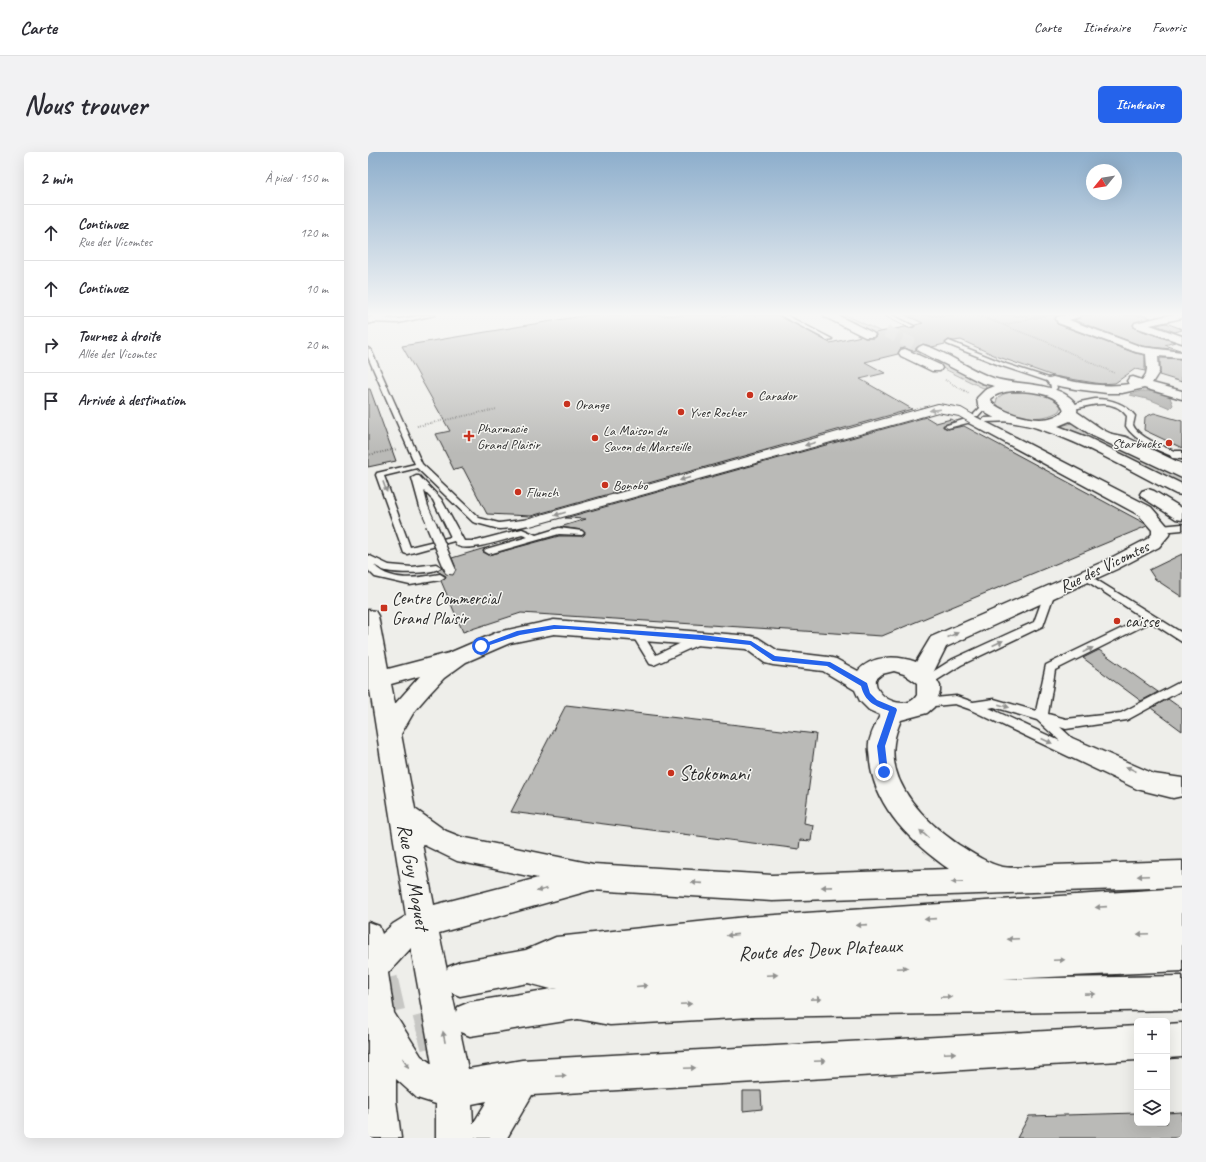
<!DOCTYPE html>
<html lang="fr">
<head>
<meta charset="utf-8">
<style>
	:root { --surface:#fff; --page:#f2f2f3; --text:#2b2b33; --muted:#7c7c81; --line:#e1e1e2; --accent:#2563eb }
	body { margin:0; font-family:Caveat,sans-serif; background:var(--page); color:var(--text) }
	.controls { position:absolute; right:12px; bottom:12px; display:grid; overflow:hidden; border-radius:6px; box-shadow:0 4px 16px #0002 }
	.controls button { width:36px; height:36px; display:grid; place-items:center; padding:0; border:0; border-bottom:1px solid var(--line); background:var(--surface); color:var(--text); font:20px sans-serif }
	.compass { position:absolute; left:718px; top:12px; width:36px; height:36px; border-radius:50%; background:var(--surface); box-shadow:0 4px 16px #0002; rotate:240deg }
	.stop { position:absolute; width:12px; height:12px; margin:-9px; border:3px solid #2563eb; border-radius:50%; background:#fff }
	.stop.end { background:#2563eb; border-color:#fff; box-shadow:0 1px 4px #0008 }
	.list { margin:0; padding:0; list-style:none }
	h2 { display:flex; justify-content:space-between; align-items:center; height:52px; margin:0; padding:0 16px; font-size:17px }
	h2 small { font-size:13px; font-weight:400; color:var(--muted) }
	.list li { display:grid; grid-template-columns:26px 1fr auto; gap:12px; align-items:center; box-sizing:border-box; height:56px; padding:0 16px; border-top:1px solid var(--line) }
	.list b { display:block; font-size:15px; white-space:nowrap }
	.list p { margin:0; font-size:13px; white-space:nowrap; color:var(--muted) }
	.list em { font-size:13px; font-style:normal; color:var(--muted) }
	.icon { flex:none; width:22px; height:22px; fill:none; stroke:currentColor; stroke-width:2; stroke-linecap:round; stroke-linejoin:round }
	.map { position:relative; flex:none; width:814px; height:986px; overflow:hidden; border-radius:6px }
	header { display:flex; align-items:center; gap:24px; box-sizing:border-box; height:56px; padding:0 20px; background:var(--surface); border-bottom:1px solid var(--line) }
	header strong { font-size:19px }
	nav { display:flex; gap:22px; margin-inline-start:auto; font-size:14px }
	.intro { display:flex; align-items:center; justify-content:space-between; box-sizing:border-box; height:96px; padding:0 24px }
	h1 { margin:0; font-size:28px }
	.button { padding:10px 18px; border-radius:6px; background:var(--accent); color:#fff; font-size:14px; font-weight:700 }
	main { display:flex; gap:24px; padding:0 24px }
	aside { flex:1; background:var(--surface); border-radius:6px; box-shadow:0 4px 16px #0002 }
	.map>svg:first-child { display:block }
	.green { fill:#cececa; stroke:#7c7c7a }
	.water { fill:#a6a6a3; stroke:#757573 }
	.building { fill:#babab7; stroke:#2b2b2b }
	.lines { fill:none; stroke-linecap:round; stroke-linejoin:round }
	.primary-tunnel-far1 { stroke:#c7c7c4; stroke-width:12; stroke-dasharray:12 6; stroke-linecap:butt }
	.primary-tunnel { stroke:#c7c7c4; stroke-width:34; stroke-dasharray:34 17; stroke-linecap:butt }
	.lane-casing { stroke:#2b2b2b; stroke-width:3 }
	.street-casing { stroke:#2b2b2b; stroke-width:3 }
	.primary-casing { stroke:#2b2b2b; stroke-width:3 }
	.path-far1 { stroke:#2b2b2b; stroke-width:1.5; stroke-dasharray:0.5 1.5; stroke-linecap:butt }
	.path { stroke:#2b2b2b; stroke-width:2; stroke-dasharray:0.5 2; stroke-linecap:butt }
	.lane { fill:#f6f6f2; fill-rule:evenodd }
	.street { fill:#f6f6f2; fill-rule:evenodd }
	.primary { fill:#f6f6f2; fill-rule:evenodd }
	.lane-bridge-far1-casing { stroke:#2b2b2b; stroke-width:10; stroke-linecap:butt }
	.lane-bridge-casing { stroke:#2b2b2b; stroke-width:13; stroke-linecap:butt }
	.lane-bridge-far1 { stroke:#f6f6f2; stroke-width:8 }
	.lane-bridge { stroke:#f6f6f2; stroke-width:10 }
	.oneway { fill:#90908e }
	.route { fill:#2563eb }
	.poi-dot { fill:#c8321e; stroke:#f6f6f2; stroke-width:1.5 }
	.labels { text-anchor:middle; stroke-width:3; stroke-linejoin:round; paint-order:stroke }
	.far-poi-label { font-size:14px; fill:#2b2b2b; stroke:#f6f6f2; text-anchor:start }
	.street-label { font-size:17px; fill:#2b2b2b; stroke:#f6f6f2 }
	.poi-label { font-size:17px; fill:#2b2b2b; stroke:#f6f6f2; text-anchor:start }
	.near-poi-label { font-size:20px; fill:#2b2b2b; stroke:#f6f6f2; text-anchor:start }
	.near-street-label { font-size:20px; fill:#2b2b2b; stroke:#f6f6f2 }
</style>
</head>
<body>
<header>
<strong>Carte</strong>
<nav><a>Carte</a><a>Itinéraire</a><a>Favoris</a></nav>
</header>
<div class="intro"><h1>Nous trouver</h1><a class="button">Itinéraire</a></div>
<main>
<aside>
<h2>2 min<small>À pied · 150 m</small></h2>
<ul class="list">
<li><svg class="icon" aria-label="ahead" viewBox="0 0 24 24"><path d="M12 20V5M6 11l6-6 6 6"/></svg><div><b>Continuez</b><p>Rue des Vicomtes</p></div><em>120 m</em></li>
<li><svg class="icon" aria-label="ahead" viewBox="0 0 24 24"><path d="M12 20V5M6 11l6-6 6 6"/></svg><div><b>Continuez</b></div><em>10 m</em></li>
<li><svg class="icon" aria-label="right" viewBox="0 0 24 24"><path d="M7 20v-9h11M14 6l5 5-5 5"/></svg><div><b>Tournez à droite</b><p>Allée des Vicomtes</p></div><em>20 m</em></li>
<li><svg class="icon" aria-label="arrive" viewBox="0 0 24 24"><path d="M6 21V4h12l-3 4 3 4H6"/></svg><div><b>Arrivée à destination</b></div></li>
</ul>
</aside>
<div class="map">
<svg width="814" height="986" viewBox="0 0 814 986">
	<rect width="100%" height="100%" fill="#eeeeea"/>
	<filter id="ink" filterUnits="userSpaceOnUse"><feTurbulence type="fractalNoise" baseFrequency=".025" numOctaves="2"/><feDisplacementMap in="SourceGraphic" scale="8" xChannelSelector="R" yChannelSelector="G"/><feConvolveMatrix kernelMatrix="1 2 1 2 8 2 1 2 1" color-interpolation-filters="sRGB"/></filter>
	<g filter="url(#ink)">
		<path class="green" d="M 467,163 L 478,163 L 625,234 L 615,236 Z
			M 656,239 C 669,241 686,243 693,255 L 691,259 C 675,270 641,267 628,251 L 629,247 C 636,239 646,240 656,239 Z
			M 705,271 L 814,326 L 814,333 L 713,282 L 692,274 Z"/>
		<path class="water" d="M 773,239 L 790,239 L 801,243 L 805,253 L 802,256 L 783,248 L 762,243 L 762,242 Z"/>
		<path class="building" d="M 220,163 L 411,163 L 462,191 L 493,184 L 497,186 L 505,186 L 508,184 L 507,181 L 537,175 L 541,176 L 546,175 L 547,173 L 555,171 L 537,163 L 692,163 L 689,164 L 687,166 L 689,172 L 767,201 L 777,203 L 777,219 L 767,217 L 747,231 L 733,232 L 685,224 L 628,204 L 593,188 L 586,189 L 580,188 L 577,192 L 564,195 L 554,192 L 548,196 L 548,198 L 545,199 L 537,196 L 532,197 L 530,202 L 497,210 L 517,221 L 492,227 L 544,257 L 163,364 L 119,362 L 95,316 L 86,318 L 68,282 L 82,279 L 34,194 Z
			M 713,163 L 775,163 L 783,166 L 767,170 L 765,172 L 766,176 L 807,190 L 797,193 L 812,198 L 774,194 L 706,168 L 711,166 Z
			M 798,171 L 814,177 L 814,178 L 807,180 L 788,173 Z
			M 792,206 L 814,207 L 814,230 L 791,223 L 792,220 Z
			M 0,237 L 2,237 L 28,309 L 0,315 Z
			M 786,261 L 814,269 L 814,296 L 776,278 L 777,265 Z
			M 558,265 L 568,271 L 583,267 L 587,269 L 576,273 L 575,275 L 580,277 L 596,274 L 776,371 L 779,374 L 514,484 L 153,461 L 95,480 L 73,429 L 78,424 L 69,419 L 74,416 L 78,422 L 85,423 L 88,417 L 84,406 L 117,396 L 115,400 L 121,403 L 191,384 L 214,384 L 217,382 L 214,378 L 192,375 L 218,367 L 197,366 Z
			M 814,402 L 814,445 L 787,427 L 781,418 Z
			M 731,498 L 790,540 L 773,549 L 715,506 Z
			M 800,547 L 814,557 L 814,579 L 783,556 Z
			M 198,553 L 448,582 L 436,671 L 445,673 L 443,689 L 432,688 L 431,697 L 143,660 Z
			M 375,939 L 393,939 L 394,957 L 375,959 Z
			M 814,960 L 814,986 L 649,986 L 661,964 L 769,961 L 769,971 L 799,971 L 799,961 Z"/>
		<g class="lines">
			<path class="primary-tunnel-far1" d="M 518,179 L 555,197"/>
			<path class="primary-tunnel" d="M 0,848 L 79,830
				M 0,895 L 88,871"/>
			<defs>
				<path id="lane" d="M 57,163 L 67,163 L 30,171 L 4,170 L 1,168 L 4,166 L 30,167 Z
					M 412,163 L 418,163 L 464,187 L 459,188 Z
					M 517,163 L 524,163 L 546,174 L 541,175 Z
					M 581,189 L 638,212 L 687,228 L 689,236 L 683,242 L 679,242 L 678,241 L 683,236 L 682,230 L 634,214 L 579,192 L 578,191 Z
					M 0,196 L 3,198 L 54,312 L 111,366 L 131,371 L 162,367 L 166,370 L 165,372 L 147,376 L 131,377 L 105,370 L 49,316 L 16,324 L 42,395 L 83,385 L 65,348 L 56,339 L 60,355 L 56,358 L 52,355 L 44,326 L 48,324 L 51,324 L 73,347 L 96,389 L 108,389 L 154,377 L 168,383 L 191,376 L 214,379 L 216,381 L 214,383 L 191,382 L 121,402 L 116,399 L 118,397 L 160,385 L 154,383 C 142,386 101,400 90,394 C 89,394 87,390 86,389 L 39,402 L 36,401 L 8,323 L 9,321 L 47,312 L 0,205 Z
					M 727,247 C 743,247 757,251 767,264 L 765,273 C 770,286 801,297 814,302 L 814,307 C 798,303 766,289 758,274 L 759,264 C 745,245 722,253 703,258 L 700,256 L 712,250 Z
					M 617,251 L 619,252 L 619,254 L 610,264 L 606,264 L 606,262 Z
					M 604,265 L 608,267 L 607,269 L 580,276 L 576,274 Z
					M 643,265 L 647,267 L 646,269 L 617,270 L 613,268 L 617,266 Z
					M 734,280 L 758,285 L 814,312 L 814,317 L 752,289 L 734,284 Z
					M 814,372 L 814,378 L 793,380 L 789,377 L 793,374 Z
					M 0,403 L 21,413 L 44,415 L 68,412 L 73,415 C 66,423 28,421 18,419 C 14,418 10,415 6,413 C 23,431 50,426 72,422 L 77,425 L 72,428 L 42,433 L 7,425 L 0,418 Z
					M 719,422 L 814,481 L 814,490 L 783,470 L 687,518 L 680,562 L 698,567 L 753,561 L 814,529 L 814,538 L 759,568 L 698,577 L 692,575 L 704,586 L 786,622 L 814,626 L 814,644 L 805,646 L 769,637 L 601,557 L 587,552 L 556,555 L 552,554 L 550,551 L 552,548 L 556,547 L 588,544 L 605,550 L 626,547 L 668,559 L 678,513 L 775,466 L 716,427 L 714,425 ZM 626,555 L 669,568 L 692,589 L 621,556 Z
					M 682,437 L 687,440 L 675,474 L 593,513 L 563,532 L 559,533 L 555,532 L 553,529 L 555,526 L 585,507 L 666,470 L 677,440 Z
					M 268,477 L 272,478 L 288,503 L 330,483 L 338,483 L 339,486 L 338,489 L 286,513 L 282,512 L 263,481 L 264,478 Z"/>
				<path id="street" d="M 9,163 L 23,163 L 22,165 L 0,172 L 0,166 Z
					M 697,163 L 712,163 L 711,165 L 701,168 L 774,195 L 814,200 L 814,206 L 790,204 L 791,220 L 784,231 L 814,239 L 814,247 L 776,236 L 754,241 L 739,241 L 707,237 L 681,232 L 679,229 L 681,226 L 685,225 C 710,231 736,236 762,232 L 759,229 L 761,226 L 765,225 L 774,228 L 778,222 L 779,217 L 778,202 L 768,200 L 690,171 L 688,167 L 689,165 Z
					M 801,163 L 814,163 L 814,166 L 782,173 L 814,184 L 814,191 L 767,175 L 766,173 L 767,171 Z
					M 604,263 L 783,355 L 802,377 L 801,383 L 791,395 L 749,417 L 578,495 L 565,521 L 572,534 L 572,540 L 566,555 L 559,561 L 533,568 C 530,575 527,583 526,591 C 520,634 559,671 591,693 C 604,701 620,712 635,715 C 646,717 673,714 686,713 C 729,712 771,710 814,709 L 814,735 L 404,749 L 224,738 L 71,781 L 100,917 L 154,908 L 769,874 L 769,908 L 164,943 L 139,986 L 68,986 L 68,952 L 49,946 L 28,927 L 28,948 L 33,986 L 0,986 L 0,770 L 11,774 L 14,782 L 25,772 L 38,764 L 2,538 L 0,539 L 0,458 L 7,459 L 10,464 L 20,517 L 81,501 L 130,480 L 186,468 L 383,484 L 390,486 L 410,499 L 460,505 L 468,507 L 490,519 C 504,503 529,503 548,510 L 563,485 L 737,409 L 779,387 L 784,382 L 784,378 L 771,363 L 599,270 L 597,267 L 599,264 ZM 186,482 L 378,497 L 397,511 L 405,513 L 455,519 L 487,538 L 492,549 L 501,558 L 512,563 C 508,572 503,581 501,591 C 500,597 502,604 502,610 C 507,656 545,692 581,717 L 404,723 L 225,712 L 93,685 L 78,679 L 47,657 L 33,582 L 47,558 L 61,542 L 76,526 L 98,510 L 142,491 ZM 526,519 L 536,522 L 549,531 L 549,543 C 539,561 505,546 508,527 L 514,522 ZM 52,524 L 27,552 L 23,532 ZM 54,692 L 89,709 L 170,726 L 66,753 ZM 43,796 L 64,912 L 53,904 L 26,861 L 20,821 ZM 119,949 L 105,972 L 104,952 Z
					M 809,299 L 814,299 L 814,307 L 804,306 L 802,303 L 804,300 Z
					M 780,337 L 786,339 L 814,356 L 814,368 L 808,367 L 774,345 L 772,342 L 774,339 Z
					M 814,871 L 814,905 L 799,906 L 799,872 Z"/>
				<path id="primary" d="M 456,163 L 469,163 L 505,181 L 507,183 L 505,185 L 497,185 L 457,165 Z
					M 555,193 C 580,200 601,218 625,226 C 647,233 672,230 693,240 C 701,244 711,251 709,260 L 735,278 L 814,315 L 814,326 L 725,284 L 702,269 L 690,274 L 719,285 L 814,332 L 814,343 L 808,342 C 763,319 718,292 669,276 C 650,269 623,272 610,253 L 609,246 L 617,238 L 627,234 L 614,231 L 551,199 L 549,197 L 551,195 ZM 644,239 C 660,239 690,240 696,258 C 680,276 640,263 624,251 L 623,247 C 629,241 636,240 644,239 Z
					M 537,197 L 572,213 L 574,216 L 572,219 L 564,219 L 533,204 L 531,201 L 533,198 Z
					M 814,736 L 814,819 L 635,827 L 814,824 L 814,858 L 384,865 L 242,873 L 210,867 L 102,884 L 90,879 L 85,867 L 90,855 L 102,850 L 190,836 L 183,837 L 160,831 L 92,844 L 80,839 L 75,827 L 80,815 L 92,810 L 158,798 L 188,785 L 378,765 Z"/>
			</defs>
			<use href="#lane" class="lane-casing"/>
			<use href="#street" class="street-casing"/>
			<use href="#primary" class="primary-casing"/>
			<path class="path-far1" d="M 609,163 L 679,190 L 746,221
				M 635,173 L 679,163
				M 577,228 L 601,241"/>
			<path class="path" d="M 49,274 L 129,257
				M 0,303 L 29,297"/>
			<use href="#lane" class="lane"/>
			<use href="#street" class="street"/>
			<use href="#primary" class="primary"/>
			<defs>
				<path id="lane-bridge-far1" d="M 56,355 L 64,373
					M 162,370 L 570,256 L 592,260 L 604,267"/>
				<path id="lane-bridge" d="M 63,372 L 82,417"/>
			</defs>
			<use href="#lane-bridge-far1" class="lane-bridge-far1-casing"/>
			<use href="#lane-bridge" class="lane-bridge-casing"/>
			<use href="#lane-bridge-far1" class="lane-bridge-far1"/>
			<use href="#lane-bridge" class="lane-bridge"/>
		</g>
		<defs><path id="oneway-solid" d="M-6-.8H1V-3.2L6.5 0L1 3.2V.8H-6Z"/></defs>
		<g class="oneway">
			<use href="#oneway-solid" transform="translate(567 258) rotate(173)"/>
			<use href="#oneway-solid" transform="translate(442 292) rotate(164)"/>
			<use href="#oneway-solid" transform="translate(317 327) rotate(164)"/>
			<use href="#oneway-solid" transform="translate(17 335) rotate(70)"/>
			<use href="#oneway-solid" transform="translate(192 362) rotate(164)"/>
			<use href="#oneway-solid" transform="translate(585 483) rotate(-24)"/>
			<use href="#oneway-solid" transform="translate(630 491) rotate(-25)"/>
			<use href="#oneway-solid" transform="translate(720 498) rotate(-26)"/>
			<use href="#oneway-solid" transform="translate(636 554) rotate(16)"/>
			<use href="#oneway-solid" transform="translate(679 589) rotate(25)"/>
			<use href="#oneway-solid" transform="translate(763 617) rotate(-156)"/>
			<use href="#oneway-solid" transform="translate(556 682) rotate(-138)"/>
			<use href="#oneway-solid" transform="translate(775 724) rotate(178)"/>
			<use href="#oneway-solid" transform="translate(589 730) rotate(178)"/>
			<use href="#oneway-solid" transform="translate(329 731) rotate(-176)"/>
			<use href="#oneway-solid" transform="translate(459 735) rotate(179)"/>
			<use href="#oneway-solid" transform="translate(174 738) rotate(165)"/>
			<use href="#oneway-solid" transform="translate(733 755) rotate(176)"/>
			<use href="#oneway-solid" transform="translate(562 767) rotate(176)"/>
			<use href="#oneway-solid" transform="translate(494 773) rotate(176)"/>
			<use href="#oneway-solid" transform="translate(775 782) rotate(177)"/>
			<use href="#oneway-solid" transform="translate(364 783) rotate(174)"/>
			<use href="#oneway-solid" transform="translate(645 787) rotate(177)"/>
			<use href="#oneway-solid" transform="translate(691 808) rotate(-2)"/>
			<use href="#oneway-solid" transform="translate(534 816) rotate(-3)"/>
			<use href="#oneway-solid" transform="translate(404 823) rotate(-3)"/>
			<use href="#oneway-solid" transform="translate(274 834) rotate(-5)"/>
			<use href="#oneway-solid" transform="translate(722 842) rotate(-1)"/>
			<use href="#oneway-solid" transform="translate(578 845) rotate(-1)"/>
			<use href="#oneway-solid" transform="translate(448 847) rotate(-1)"/>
			<use href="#oneway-solid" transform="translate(318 852) rotate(-3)"/>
			<use href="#oneway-solid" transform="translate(76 885) rotate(-101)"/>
			<use href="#oneway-solid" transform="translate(582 901) rotate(-3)"/>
			<use href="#oneway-solid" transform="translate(452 909) rotate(-3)"/>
			<use href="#oneway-solid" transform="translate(38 911) rotate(57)"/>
			<use href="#oneway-solid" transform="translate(322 916) rotate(-3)"/>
			<use href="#oneway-solid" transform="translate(193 924) rotate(-3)"/>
		</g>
	</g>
	<linearGradient id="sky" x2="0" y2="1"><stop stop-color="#8daecc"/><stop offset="0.54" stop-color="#f7f7f6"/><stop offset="1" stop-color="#f7f7f6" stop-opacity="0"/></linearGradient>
	<rect width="814" height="301" fill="url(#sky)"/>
	<path class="route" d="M 186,473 L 334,483 L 383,489 L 407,504 L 462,510 L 499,531 L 502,541 L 509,548 L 528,556 L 529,558 L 517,594 L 520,620 L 516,623 L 512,620 L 509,594 L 521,559 C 507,554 497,550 493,534 L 459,514 L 405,509 L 382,493 L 334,488 L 198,477 L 186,477 L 152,483 L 113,496 L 110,494 L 149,479 Z"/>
	<g class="poi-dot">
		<circle cx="382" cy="243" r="4"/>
		<circle cx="199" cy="252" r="4"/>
		<circle cx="313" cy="260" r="4"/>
		<path d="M99 278h4v4h4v4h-4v4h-4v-4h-4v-4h4z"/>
		<circle cx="227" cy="286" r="4"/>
		<circle cx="801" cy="291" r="4"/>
		<circle cx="237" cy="333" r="4"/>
		<circle cx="150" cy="340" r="4"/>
		<rect x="12" y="452" width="8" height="8" rx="2"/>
		<circle cx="749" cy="469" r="4"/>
		<circle cx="303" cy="621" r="4"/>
	</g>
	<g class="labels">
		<g class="far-poi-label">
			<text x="390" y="248">Carador</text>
			<text x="207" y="257">Orange</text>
			<text x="321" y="265">Yves Rocher</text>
			<text x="109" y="281">Pharmacie<tspan x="109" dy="16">Grand Plaisir</tspan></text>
			<text x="235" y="283">La Maison du<tspan x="235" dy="16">Savon de Marseille</tspan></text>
			<text x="793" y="296" text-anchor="end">Starbucks</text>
			<text x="245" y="338">Bonobo</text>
			<text x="158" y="345">Flunch</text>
		</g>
		<g class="street-label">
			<text transform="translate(736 414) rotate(-26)" y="6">Rue des Vicomtes</text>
		</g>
		<g class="poi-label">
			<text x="24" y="452">Centre Commercial<tspan x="24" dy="20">Grand Plaisir</tspan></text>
			<text x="757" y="475">caisse</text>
		</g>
		<g class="near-poi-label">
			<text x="311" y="628">Stokomani</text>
		</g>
		<g class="near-street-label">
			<text transform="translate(46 725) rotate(80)" y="7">Rue Guy Moquet</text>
			<text transform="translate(452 797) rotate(-3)" y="7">Route des Deux Plateaux</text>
		</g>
	</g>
</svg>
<div class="controls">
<button>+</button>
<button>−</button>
<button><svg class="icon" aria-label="layers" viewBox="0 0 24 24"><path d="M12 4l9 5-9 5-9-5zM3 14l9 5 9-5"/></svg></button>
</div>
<svg class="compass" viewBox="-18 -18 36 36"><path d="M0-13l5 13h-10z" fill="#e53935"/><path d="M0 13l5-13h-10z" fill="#7c7c81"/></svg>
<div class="stop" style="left:113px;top:494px"></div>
<div class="stop end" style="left:516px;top:620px"></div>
</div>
</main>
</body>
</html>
